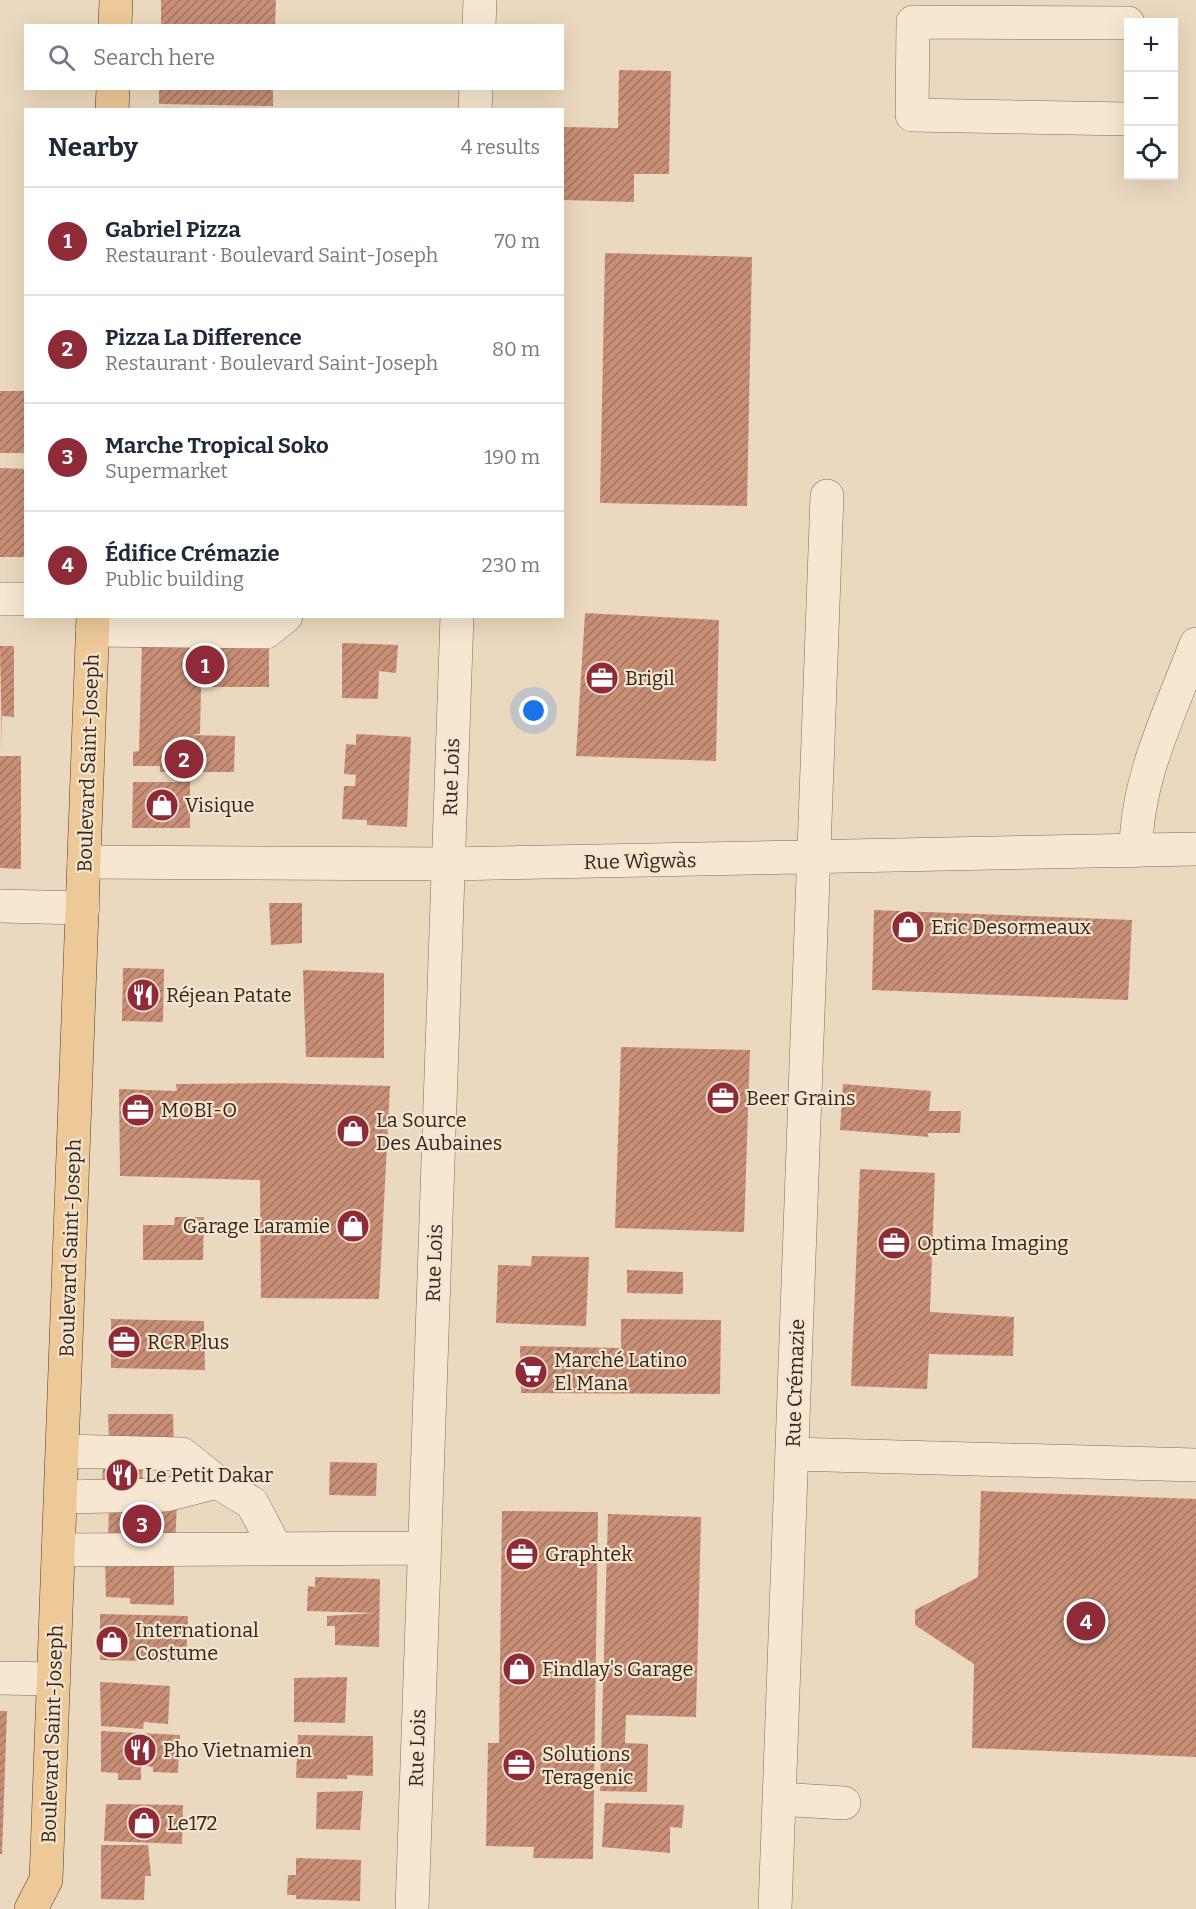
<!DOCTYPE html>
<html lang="en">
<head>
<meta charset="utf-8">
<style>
	:root { --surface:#fff; --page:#f2f2f3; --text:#1f2937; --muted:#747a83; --line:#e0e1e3; --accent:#8f2b38 }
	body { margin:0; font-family:Bitter,serif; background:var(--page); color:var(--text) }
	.controls { position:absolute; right:18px; top:18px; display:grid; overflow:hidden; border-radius:0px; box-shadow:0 6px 24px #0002 }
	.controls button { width:54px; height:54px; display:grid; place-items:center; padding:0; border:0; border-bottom:2px solid var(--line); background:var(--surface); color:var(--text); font:30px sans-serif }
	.you { position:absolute; left:534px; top:711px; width:21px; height:21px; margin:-15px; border:4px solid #fff; border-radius:50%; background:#1a73e8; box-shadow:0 0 0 9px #1a73e833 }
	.badge { display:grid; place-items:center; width:39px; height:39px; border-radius:50%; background:var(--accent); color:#fff; font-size:20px; font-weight:700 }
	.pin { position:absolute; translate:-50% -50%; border:3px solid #fff; box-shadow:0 2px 6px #0006 }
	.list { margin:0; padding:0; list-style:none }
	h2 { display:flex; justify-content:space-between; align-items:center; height:78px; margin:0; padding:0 24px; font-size:26px }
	h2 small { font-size:20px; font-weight:400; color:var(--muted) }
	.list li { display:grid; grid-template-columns:39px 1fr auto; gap:18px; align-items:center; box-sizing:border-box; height:108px; padding:0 24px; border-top:2px solid var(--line) }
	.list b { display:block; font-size:22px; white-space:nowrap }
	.list p { margin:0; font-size:20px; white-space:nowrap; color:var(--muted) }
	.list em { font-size:20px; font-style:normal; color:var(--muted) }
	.icon { flex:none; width:33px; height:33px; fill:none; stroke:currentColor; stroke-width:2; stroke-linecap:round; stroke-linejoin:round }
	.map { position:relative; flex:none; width:1196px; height:1909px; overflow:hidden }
	.search { position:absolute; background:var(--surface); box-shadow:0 6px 24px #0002; left:24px; top:24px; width:540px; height:66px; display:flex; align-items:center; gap:15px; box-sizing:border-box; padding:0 21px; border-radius:0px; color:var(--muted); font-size:22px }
	.panel { position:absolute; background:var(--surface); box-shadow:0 6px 24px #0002; left:24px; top:108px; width:540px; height:510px; border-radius:0px }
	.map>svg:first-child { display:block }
	.building { fill:url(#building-hatch) }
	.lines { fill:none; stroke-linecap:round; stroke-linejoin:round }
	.minor-casing { stroke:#836a58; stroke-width:34 }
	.major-casing { stroke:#51392d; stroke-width:34 }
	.minor { stroke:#f7e7d2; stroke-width:33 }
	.major { stroke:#eec998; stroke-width:33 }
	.labels { text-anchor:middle; stroke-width:4.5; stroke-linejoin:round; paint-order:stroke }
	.poi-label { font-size:20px; fill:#33251c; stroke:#f3e4ce; text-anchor:start }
	.street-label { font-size:20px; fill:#33251c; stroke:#f3e4ce }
</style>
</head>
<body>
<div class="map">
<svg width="1196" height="1909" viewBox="0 0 1196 1909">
	<defs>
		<pattern id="building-hatch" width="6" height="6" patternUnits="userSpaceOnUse" patternTransform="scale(1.5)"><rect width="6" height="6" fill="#c88f76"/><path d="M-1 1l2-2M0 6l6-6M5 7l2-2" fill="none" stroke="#a37560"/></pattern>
	</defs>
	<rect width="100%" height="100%" fill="#ebd9bf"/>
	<path class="building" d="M 161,0 L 276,0 L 275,26 L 161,26 Z
		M 619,70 L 671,71 L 669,174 L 634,174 L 634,202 L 562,200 L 562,127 L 618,128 Z
		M 159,88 L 273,88 L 273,106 L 159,104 Z
		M 605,253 L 752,257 L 747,506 L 600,503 Z
		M 0,391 L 26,391 L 26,453 L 0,453 Z
		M 0,468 L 26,469 L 25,557 L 0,557 Z
		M 585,613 L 719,620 L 716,761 L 576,756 Z
		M 142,642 L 269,644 L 269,687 L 201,687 L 200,734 L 188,735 L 235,736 L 234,772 L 160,772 L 160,766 L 133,766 L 133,752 L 139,751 Z
		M 342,643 L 398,645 L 396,673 L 379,671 L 378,699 L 342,698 Z
		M 0,646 L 14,646 L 14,717 L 2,716 L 2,752 Z
		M 356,734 L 411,737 L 407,827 L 367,825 L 367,820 L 342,819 L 344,786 L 355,786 L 356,775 L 344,774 L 346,744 L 356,745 Z
		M 0,756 L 21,756 L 21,869 L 0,868 Z
		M 133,782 L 190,782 L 190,828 L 132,828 Z
		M 269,903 L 302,903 L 302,943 L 271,945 Z
		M 874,910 L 1132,920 L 1128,1000 L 872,990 Z
		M 123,968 L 164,969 L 163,1022 L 122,1021 Z
		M 303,970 L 384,973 L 384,1058 L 306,1057 Z
		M 621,1047 L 750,1050 L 744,1232 L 615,1228 Z
		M 276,1083 L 390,1086 L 379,1299 L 261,1298 L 260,1180 L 120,1176 L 119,1089 L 177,1091 L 176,1084 Z
		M 843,1084 L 931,1091 L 929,1111 L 961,1111 L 960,1133 L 927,1133 L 929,1137 L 840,1130 Z
		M 860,1169 L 935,1173 L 930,1312 L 1014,1317 L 1013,1356 L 929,1354 L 927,1389 L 851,1386 Z
		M 175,1217 L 204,1217 L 203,1260 L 143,1260 L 143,1225 L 174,1225 Z
		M 532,1256 L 589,1257 L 586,1326 L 496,1323 L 498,1265 L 531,1266 Z
		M 627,1270 L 683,1272 L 683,1294 L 627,1293 Z
		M 111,1319 L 204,1321 L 205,1370 L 111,1368 Z
		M 621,1319 L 721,1320 L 720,1394 L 521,1393 L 520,1346 L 621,1348 Z
		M 108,1414 L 173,1414 L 174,1447 L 109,1441 Z
		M 103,1459 L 143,1460 L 142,1492 L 102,1491 Z
		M 330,1462 L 377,1463 L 376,1496 L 329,1495 Z
		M 981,1491 L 1196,1499 L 1196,1757 L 972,1748 L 974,1664 L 915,1625 L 915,1610 L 978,1577 Z
		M 177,1503 L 175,1546 L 108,1544 L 109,1504 Z
		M 502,1511 L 598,1512 L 593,1859 L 533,1858 L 534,1847 L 486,1846 L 488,1743 L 499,1743 Z
		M 608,1514 L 701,1517 L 696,1717 L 626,1715 L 625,1743 L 648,1744 L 647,1792 L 600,1791 Z
		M 105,1557 L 174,1560 L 174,1605 L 130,1604 L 130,1598 L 106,1597 Z
		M 315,1577 L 380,1579 L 379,1647 L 335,1645 L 335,1626 L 327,1626 L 327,1616 L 376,1613 L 307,1611 L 308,1586 L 315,1587 Z
		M 100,1614 L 188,1616 L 186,1662 L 100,1660 Z
		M 347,1677 L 345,1723 L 294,1722 L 294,1678 Z
		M 100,1682 L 170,1686 L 168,1724 L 144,1722 L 143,1729 L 101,1726 Z
		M 0,1711 L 7,1711 L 2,1854 L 0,1854 Z
		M 101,1731 L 180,1735 L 178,1773 L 153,1772 L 153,1767 L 141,1765 L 141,1780 L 118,1780 L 118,1773 L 101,1772 Z
		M 298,1735 L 373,1736 L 373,1776 L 347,1775 L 347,1779 L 296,1778 Z
		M 363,1791 L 360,1830 L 316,1829 L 317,1792 Z
		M 605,1803 L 684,1805 L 682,1828 L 670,1827 L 670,1853 L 602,1847 Z
		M 106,1804 L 183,1805 L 182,1844 L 104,1841 Z
		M 101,1845 L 148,1845 L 151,1876 L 145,1876 L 144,1900 L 101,1899 Z
		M 296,1858 L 361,1860 L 360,1901 L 296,1899 L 296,1895 L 287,1895 L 288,1875 L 296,1875 Z"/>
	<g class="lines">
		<defs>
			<path id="minor" d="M 1128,23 L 913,22 L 912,115 L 1128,119
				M 479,26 L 480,0
				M 475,110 L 476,88
				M 0,599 L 26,599
				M 92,630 L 266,632 L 286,616
				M 1136,851 C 1136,778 1171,711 1196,644
				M 84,862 L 448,864 L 1196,849
				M 0,906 L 83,908
				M 63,1451 L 182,1454 L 217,1482
				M 792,1454 L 1196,1465
				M 61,1497 L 166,1495 L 217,1482 L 252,1503 L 276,1549
				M 59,1550 L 424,1548
				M 0,1678 L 54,1679
				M 779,1799 L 844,1803
				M 412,1909 L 457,616
				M 775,1909 L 827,496"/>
			<path id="major" d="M 115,26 L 116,0
				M 112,110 L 113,88
				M 31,1909 L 46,1880 L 93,616"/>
		</defs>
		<use href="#minor" class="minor-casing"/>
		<use href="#major" class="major-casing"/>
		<use href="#minor" class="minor"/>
		<use href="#major" class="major"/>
	</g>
	<defs>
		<symbol id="office-disc" viewBox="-11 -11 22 22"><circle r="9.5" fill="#8f2b38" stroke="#f3e4ce"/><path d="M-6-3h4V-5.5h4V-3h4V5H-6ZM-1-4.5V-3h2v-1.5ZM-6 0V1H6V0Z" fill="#fff"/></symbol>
		<symbol id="shop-disc" viewBox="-11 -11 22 22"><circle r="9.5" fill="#8f2b38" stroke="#f3e4ce"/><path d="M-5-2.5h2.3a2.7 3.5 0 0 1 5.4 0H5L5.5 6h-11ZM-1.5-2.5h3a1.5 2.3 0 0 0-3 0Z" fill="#fff"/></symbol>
		<symbol id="restaurant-disc" viewBox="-11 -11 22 22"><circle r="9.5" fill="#8f2b38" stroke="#f3e4ce"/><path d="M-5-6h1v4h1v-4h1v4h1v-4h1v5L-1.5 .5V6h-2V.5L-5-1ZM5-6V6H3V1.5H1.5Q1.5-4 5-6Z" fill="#fff"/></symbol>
		<symbol id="supermarket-disc" viewBox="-11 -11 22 22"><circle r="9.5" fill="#8f2b38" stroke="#f3e4ce"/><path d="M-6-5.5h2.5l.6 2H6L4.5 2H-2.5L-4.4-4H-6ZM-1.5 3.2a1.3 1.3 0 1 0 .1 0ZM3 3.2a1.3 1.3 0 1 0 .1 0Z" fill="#fff"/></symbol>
	</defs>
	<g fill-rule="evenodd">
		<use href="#office-disc" x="583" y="659" width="38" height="38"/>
		<use href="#shop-disc" x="143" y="786" width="38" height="38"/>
		<use href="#shop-disc" x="889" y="908" width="38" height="38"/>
		<use href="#restaurant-disc" x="124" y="976" width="38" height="38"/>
		<use href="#office-disc" x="704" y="1079" width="38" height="38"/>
		<use href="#office-disc" x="119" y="1091" width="38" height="38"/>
		<use href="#shop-disc" x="334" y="1112" width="38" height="38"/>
		<use href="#shop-disc" x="334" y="1207" width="38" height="38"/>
		<use href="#office-disc" x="875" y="1224" width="38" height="38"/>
		<use href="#office-disc" x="105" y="1323" width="38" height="38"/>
		<use href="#supermarket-disc" x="512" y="1353" width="38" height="38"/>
		<use href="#restaurant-disc" x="103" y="1456" width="38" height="38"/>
		<use href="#office-disc" x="503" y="1535" width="38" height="38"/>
		<use href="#shop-disc" x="93" y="1623" width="38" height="38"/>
		<use href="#shop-disc" x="500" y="1650" width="38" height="38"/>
		<use href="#restaurant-disc" x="121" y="1731" width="38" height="38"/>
		<use href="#office-disc" x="500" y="1746" width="38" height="38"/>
		<use href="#shop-disc" x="125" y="1804" width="38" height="38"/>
	</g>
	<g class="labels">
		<g class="poi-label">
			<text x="625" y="685">Brigil</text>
			<text x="185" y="812">Visique</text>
			<text x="931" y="934">Eric Desormeaux</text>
			<text x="166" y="1002">Réjean Patate</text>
			<text x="746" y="1105">Beer Grains</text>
			<text x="161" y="1117">MOBI-O</text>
			<text x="376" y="1127">La Source<tspan x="376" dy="23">Des Aubaines</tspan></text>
			<text x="330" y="1233" text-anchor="end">Garage Laramie</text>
			<text x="917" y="1250">Optima Imaging</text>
			<text x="147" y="1349">RCR Plus</text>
			<text x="554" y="1367">Marché Latino<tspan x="554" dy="23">El Mana</tspan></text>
			<text x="145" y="1482">Le Petit Dakar</text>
			<text x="545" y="1561">Graphtek</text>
			<text x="135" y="1637">International<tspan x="135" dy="23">Costume</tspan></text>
			<text x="542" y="1676">Findlay's Garage</text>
			<text x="163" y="1757">Pho Vietnamien</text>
			<text x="542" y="1761">Solutions<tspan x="542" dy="23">Teragenic</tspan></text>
			<text x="167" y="1830">Le172</text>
		</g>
		<g class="street-label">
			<text transform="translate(88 763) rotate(-88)" y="7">Boulevard Saint-Joseph</text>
			<text transform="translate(451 777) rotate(-88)" y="7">Rue Lois</text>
			<text transform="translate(640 861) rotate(-1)" y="7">Rue Wìgwàs</text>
			<text transform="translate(70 1248) rotate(-88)" y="7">Boulevard Saint-Joseph</text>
			<text transform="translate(434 1263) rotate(-88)" y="7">Rue Lois</text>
			<text transform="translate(795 1383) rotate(-88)" y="7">Rue Crémazie</text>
			<text transform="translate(52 1734) rotate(-88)" y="7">Boulevard Saint-Joseph</text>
			<text transform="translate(417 1748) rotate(-88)" y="7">Rue Lois</text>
		</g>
	</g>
</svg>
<div class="controls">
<button>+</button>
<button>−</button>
<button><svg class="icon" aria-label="locate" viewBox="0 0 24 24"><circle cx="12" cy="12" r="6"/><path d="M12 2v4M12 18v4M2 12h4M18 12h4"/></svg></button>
</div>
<div class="you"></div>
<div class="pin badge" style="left:205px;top:665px">1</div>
<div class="pin badge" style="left:184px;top:759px">2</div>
<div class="pin badge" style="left:142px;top:1524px">3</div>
<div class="pin badge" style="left:1086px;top:1621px">4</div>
<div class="search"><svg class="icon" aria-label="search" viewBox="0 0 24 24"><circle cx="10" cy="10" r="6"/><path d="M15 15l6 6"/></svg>Search here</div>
<section class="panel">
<h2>Nearby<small>4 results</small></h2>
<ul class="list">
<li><span class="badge">1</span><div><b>Gabriel Pizza</b><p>Restaurant · Boulevard Saint-Joseph</p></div><em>70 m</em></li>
<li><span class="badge">2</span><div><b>Pizza La Difference</b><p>Restaurant · Boulevard Saint-Joseph</p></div><em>80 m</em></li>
<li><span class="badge">3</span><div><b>Marche Tropical Soko</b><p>Supermarket</p></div><em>190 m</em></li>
<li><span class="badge">4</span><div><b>Édifice Crémazie</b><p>Public building</p></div><em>230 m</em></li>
</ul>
</section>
</div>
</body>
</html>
